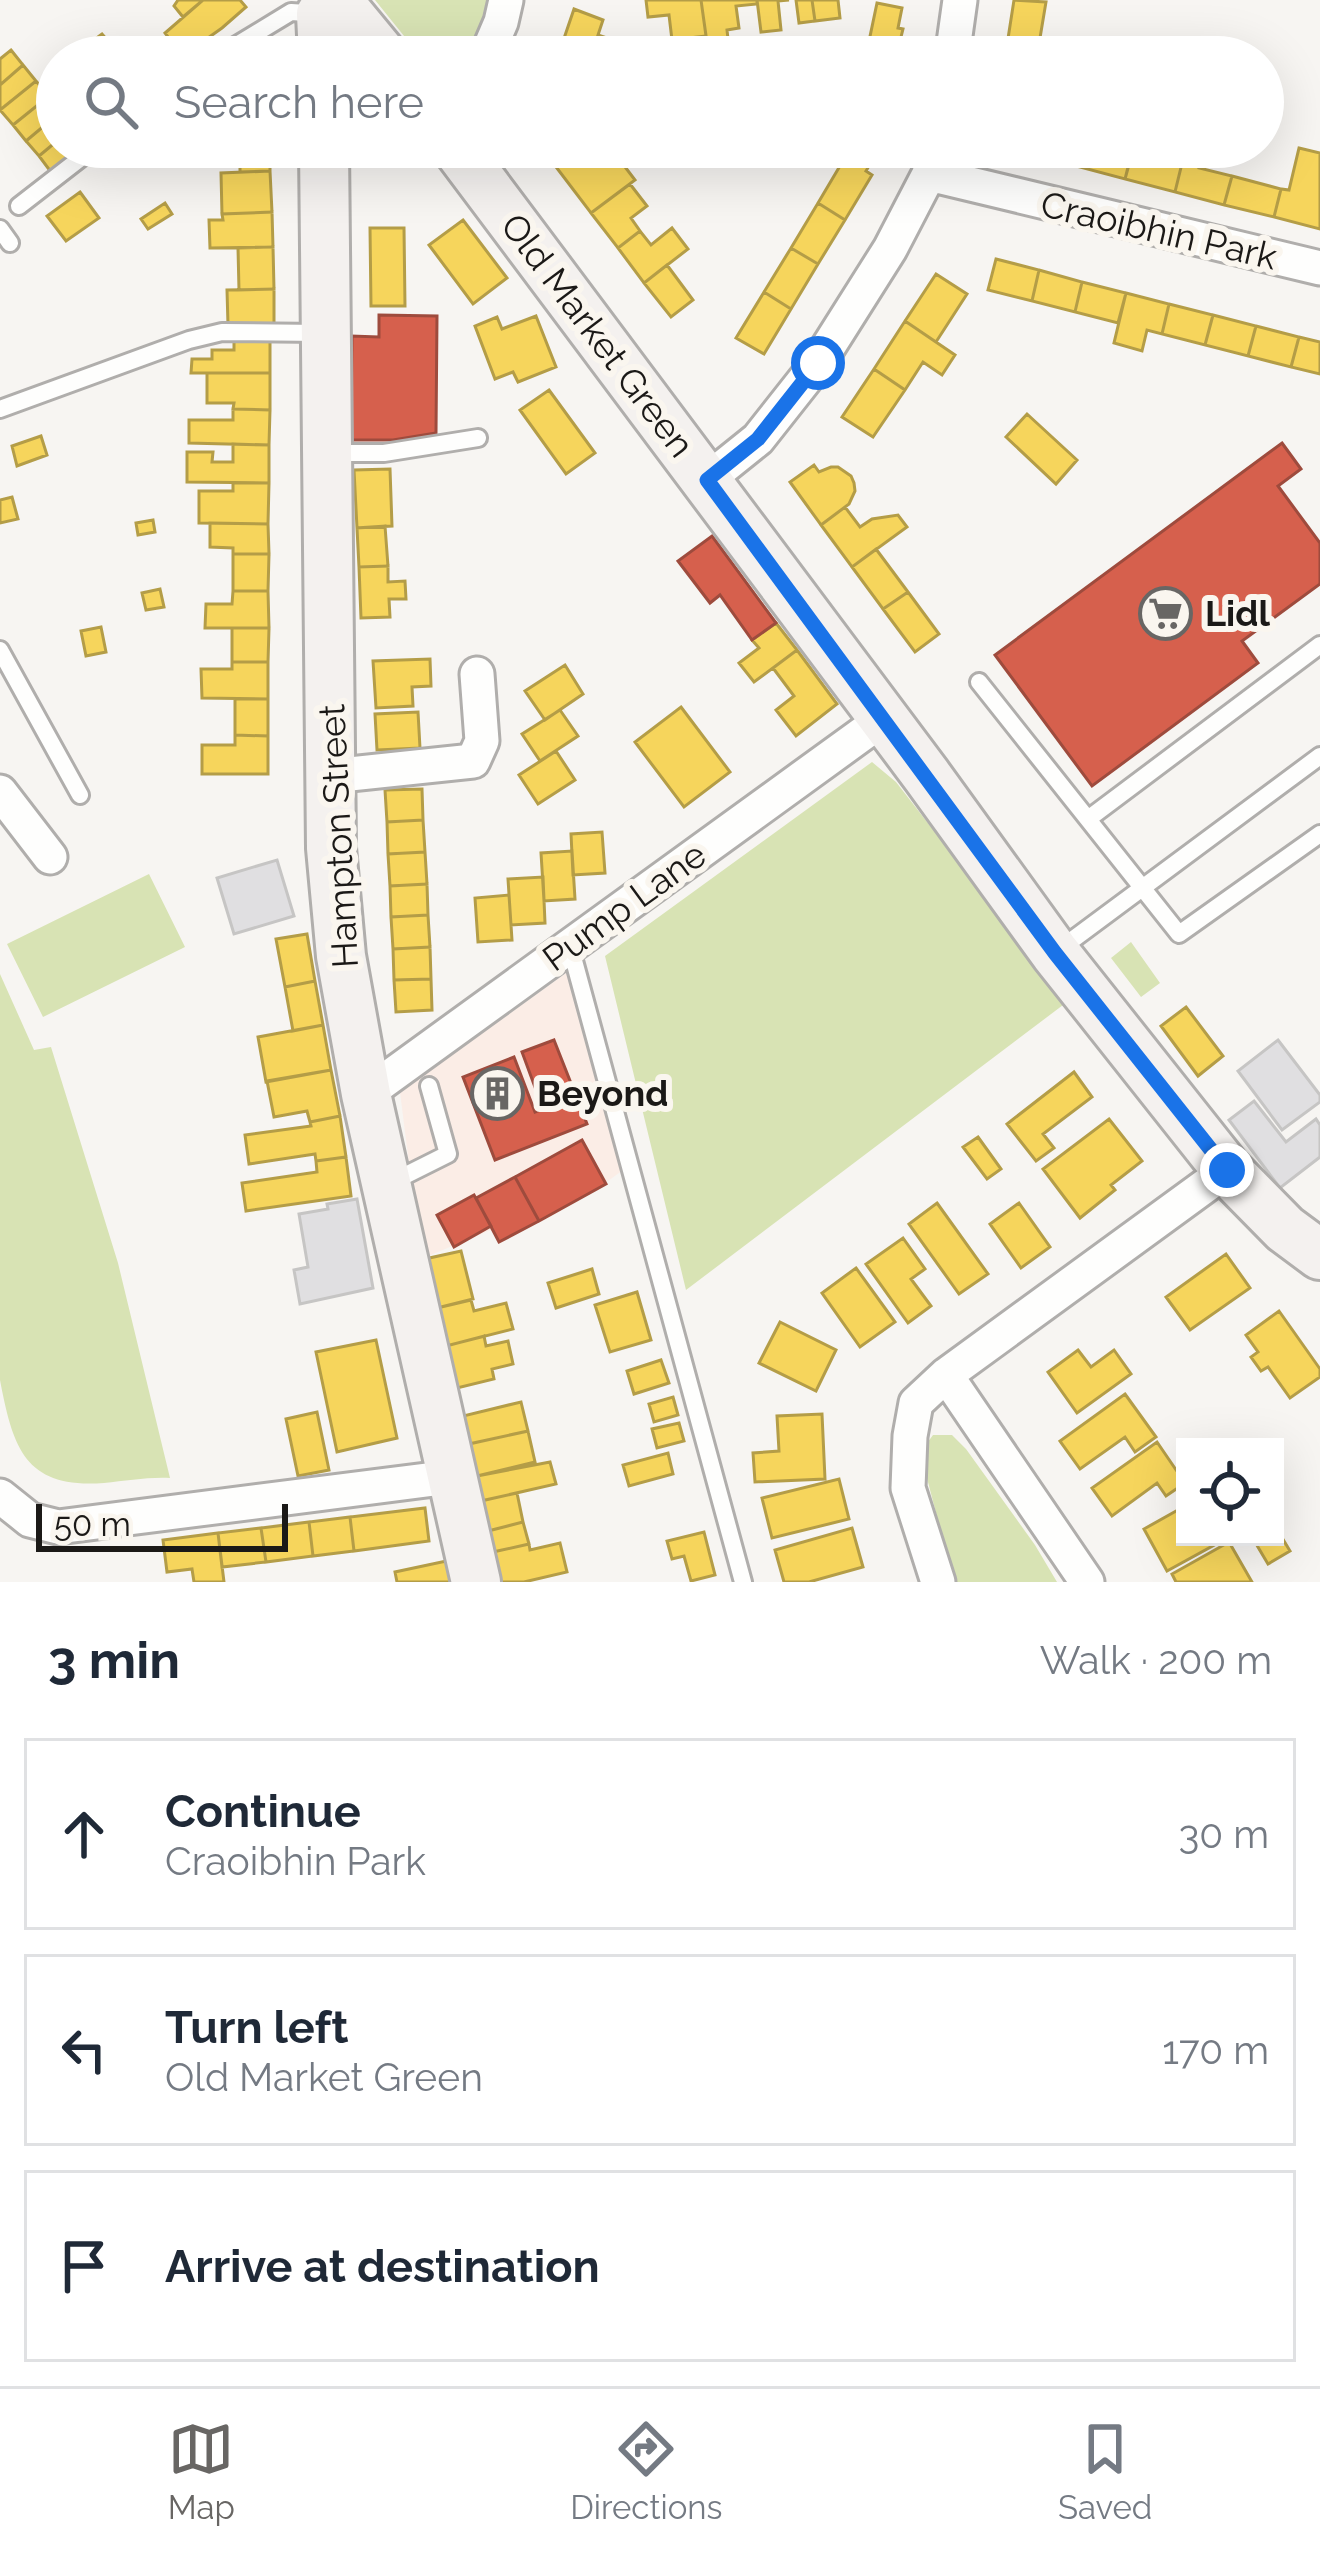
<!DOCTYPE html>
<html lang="en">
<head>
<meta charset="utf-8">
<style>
	:root { --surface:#fff; --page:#f2f2f3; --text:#1f2937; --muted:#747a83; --line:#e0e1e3; --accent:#686664 }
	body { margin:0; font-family:Raleway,sans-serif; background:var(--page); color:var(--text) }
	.controls { position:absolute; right:36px; bottom:36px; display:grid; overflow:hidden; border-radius:0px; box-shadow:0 12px 48px #0002 }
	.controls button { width:108px; height:108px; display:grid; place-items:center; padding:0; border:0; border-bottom:3px solid var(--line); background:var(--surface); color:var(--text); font:60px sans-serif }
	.scale { position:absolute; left:36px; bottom:30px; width:252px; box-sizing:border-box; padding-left:12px; border:6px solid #1b1917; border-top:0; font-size:33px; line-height:42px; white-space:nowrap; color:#1b1917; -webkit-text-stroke:9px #faf6ef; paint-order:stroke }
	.stop { position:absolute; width:36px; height:36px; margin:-27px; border:9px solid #1a73e8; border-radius:50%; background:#fff }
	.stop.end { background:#1a73e8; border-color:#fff; box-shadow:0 3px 12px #0008 }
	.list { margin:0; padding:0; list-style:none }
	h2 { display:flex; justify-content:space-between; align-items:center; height:156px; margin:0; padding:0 48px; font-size:51px }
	h2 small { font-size:39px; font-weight:400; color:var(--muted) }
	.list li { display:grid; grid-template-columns:78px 1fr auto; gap:36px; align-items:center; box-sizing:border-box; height:192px; margin:0 24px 24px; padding:0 24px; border:3px solid var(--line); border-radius:0px }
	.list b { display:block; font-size:45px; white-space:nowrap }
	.list p { margin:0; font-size:39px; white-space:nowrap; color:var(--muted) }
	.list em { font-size:39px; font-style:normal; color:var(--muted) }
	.icon { flex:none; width:66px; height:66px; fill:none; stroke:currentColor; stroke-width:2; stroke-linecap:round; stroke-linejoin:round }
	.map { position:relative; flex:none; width:1320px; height:1582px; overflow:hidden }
	.search { position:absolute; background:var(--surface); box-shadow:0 12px 48px #0002; left:36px; right:36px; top:36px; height:132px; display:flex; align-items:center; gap:30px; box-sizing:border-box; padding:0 42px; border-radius:66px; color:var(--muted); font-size:45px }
	.sheet { height:804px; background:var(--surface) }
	nav { display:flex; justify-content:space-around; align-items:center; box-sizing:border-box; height:168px; border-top:3px solid var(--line); background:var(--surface); font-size:33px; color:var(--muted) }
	nav a { display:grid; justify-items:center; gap:6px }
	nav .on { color:var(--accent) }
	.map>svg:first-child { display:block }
	.commercial { fill:#fbede6 }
	.green { fill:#d8e3b4 }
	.homes { fill:#f6d55c; stroke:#b49d47; stroke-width:3 }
	.shops { fill:#d6604d; stroke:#9e4b3d; stroke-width:3 }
	.building { fill:#e0dfe1; stroke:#c6c5c4; stroke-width:3 }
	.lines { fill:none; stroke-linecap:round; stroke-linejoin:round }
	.lane-casing { stroke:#b0aeac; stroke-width:22 }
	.street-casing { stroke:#b0aeac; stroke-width:39 }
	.secondary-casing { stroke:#b0aeac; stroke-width:54 }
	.lane { stroke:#fefefd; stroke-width:16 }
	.street { stroke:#fefefd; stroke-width:33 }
	.secondary { stroke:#f4f1ef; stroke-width:48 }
	.route { stroke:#1a73e8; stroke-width:15 }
	.labels { text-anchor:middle; stroke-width:12; stroke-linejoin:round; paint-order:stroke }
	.street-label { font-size:36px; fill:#1b1917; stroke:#faf6ef }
	.poi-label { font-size:36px; font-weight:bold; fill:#1b1917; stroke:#faf6ef; text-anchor:start }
</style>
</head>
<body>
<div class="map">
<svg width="1320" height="1582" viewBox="0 0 1320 1582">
	<rect width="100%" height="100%" fill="#f7f5f2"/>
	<path class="commercial" d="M 569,971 L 623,1170 L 608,1181 L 421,1259 L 400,1092 Z"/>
	<path class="green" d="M 375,0 L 492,0 L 472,57 L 421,57 Z
		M 872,762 L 896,782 L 1067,1002 L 686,1290 L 605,956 Z
		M 149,874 L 185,947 L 43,1017 L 7,944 Z
		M 1131,942 L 1160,983 L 1141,997 L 1111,958 Z
		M 0,974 L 34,1050 L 51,1047 L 118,1263 L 170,1478 C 147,1477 126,1481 104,1483 C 25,1489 13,1448 0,1380 Z
		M 933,1435 L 952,1435 L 966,1449 L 1035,1545 L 1057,1582 L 954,1582 L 922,1459 L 922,1450 Z"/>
	<path class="homes" d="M 178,0 L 203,0 L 183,17 L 174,6 Z
		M 203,0 L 240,0 L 246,7 L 222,28 L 181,57 L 156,57 L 174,45 L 165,33 Z
		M 646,0 L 701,0 L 706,36 L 672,40 L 669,15 L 648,17 Z
		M 701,0 L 757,0 L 757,4 L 736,6 L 739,28 L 727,30 L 730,57 L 709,57 Z
		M 757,0 L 789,0 L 778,1 L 781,30 L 761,32 Z
		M 796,0 L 812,0 L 815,21 L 799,23 Z
		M 812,0 L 838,0 L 840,18 L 815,21 Z
		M 1014,0 L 1046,2 L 1038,50 L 1007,45 Z
		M 877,3 L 902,8 L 898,28 L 903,29 L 897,53 L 868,46 Z
		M 574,9 L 603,20 L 598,35 L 624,44 L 619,57 L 558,56 Z
		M 102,34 L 109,42 L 98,50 L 91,42 Z
		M 1007,45 L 1038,50 L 1037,57 L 1005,57 Z
		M 868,46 L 897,53 L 897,57 L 865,57 Z
		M 11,50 L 23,65 L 0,85 L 0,59 Z
		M 23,65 L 36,81 L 0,110 L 0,85 Z
		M 36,81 L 49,96 L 13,125 L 0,110 Z
		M 49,96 L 57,106 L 57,115 L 26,141 L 13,125 Z
		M 57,115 L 57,141 L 39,156 L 26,141 Z
		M 57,141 L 57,147 L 81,147 L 51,172 L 39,156 Z
		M 240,147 L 270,147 L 270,171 L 240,172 Z
		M 566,147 L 610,147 L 635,180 L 591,213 L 550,159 Z
		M 1028,147 L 1081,147 L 1076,166 L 1026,153 Z
		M 1081,147 L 1133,147 L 1125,179 L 1076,166 Z
		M 1170,147 L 1186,147 L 1175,192 L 1125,179 L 1133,150 L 1167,159 Z
		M 1186,147 L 1197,147 L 1197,149 L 1203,151 L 1199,168 L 1232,176 L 1224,205 L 1175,192 Z
		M 1299,148 L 1320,153 L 1320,229 L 1274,217 L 1281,189 L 1289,190 Z
		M 850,149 L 875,156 L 866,171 L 872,175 L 845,220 L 818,203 Z
		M 270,171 L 272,212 L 222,214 L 221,173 Z
		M 1232,176 L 1281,189 L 1274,217 L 1224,205 Z
		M 630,184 L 647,206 L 631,218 L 640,231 L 618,248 L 591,213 Z
		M 80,192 L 99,218 L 66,241 L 47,216 Z
		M 165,203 L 172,214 L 148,229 L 141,219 Z
		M 818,203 L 845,220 L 818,264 L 791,248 Z
		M 272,212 L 273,247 L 210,248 L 209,220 L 223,220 L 222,214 Z
		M 463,220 L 507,278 L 473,304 L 429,245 Z
		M 370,228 L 404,228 L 405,306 L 371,306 Z
		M 672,228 L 688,249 L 644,283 L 618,248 L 640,231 L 651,245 Z
		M 273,247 L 274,289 L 239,290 L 238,248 Z
		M 791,248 L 818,264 L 791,309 L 764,292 Z
		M 996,259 L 1039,270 L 1032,301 L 988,290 Z
		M 667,265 L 693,300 L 671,317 L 644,283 Z
		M 1039,270 L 1082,282 L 1075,312 L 1032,301 Z
		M 936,274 L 967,294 L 936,342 L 905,321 Z
		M 1082,282 L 1126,293 L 1118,323 L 1075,312 Z
		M 274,289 L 274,325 L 228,325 L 227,290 Z
		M 764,292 L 791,309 L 764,354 L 736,338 Z
		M 1126,293 L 1169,304 L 1162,334 L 1147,330 L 1142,351 L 1114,343 Z
		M 1169,304 L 1213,315 L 1205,345 L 1162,334 Z
		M 1213,315 L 1256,326 L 1248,356 L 1205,345 Z
		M 536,316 L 556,367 L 518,382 L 513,372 L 495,379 L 475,326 L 497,317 L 502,329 Z
		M 905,321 L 955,355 L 942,375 L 923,362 L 905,390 L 874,369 Z
		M 1256,326 L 1299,337 L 1291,367 L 1248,356 Z
		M 234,337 L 270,337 L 270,373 L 191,373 L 192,359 L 212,359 L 212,350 L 234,350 Z
		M 1299,337 L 1320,342 L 1320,374 L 1291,367 Z
		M 874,369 L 905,390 L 873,437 L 842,417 Z
		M 207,373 L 270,373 L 270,410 L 233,409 L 234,403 L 207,403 Z
		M 549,390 L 595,453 L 566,474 L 520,410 Z
		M 233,409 L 270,410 L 269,445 L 189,443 L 189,420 L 233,420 Z
		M 1027,414 L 1077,460 L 1056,484 L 1006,437 Z
		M 41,436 L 47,455 L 17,466 L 12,446 Z
		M 233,444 L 269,445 L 269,483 L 187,482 L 187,452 L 213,452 L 212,462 L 233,462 Z
		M 814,465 L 819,472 L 831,467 L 838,467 L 851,476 L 854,483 L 855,491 L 849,504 L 821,525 L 790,482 Z
		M 390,469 L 392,526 L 357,528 L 354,470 Z
		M 233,483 L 269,483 L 268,524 L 199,523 L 199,491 L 233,491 Z
		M 12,497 L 18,519 L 0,523 L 0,500 Z
		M 845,507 L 860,527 L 872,519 L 898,515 L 907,527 L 852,567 L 821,525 Z
		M 153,520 L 155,532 L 138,535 L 136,523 Z
		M 210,523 L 268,524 L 269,554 L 233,554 L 233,548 L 210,547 Z
		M 385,526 L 388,566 L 359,567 L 357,528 Z
		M 876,549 L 908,592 L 883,609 L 852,567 Z
		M 233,554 L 269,554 L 268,591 L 233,591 Z
		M 388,566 L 388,582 L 405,581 L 406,599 L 389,599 L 390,617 L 361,618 L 359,567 Z
		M 160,589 L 164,607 L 146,610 L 142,593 Z
		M 233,591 L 268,591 L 269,628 L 205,628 L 206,604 L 232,604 Z
		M 908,592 L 939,634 L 915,652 L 883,609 Z
		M 776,623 L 797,650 L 754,682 L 739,663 L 759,648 L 752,640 Z
		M 101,627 L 106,652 L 86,656 L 81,631 Z
		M 232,628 L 269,628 L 268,662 L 232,662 Z
		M 797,650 L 837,704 L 796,736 L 776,710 L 794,696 L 773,668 Z
		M 430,659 L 431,686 L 412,687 L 413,706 L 376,708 L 373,661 Z
		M 232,662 L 268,662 L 268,699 L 202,698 L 201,669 L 232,669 Z
		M 565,665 L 583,694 L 545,720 L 525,691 Z
		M 235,699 L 268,699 L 268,736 L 235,735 Z
		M 681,707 L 730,772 L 684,807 L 635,742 Z
		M 560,710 L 578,736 L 540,761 L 522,734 Z
		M 418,712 L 420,748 L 377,750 L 375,714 Z
		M 235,735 L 268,736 L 268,774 L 202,774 L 202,745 L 235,745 Z
		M 556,751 L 575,780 L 538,804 L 519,775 Z
		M 422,789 L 423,820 L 387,822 L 385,790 Z
		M 423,820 L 425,852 L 388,854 L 387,822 Z
		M 602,832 L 605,873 L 573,875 L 571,834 Z
		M 572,851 L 575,899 L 544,901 L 541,853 Z
		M 425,852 L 427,884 L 390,886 L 388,854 Z
		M 543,877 L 545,923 L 511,925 L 508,879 Z
		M 427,884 L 428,915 L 391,917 L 390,886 Z
		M 509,895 L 512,940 L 478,942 L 475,898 Z
		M 428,915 L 430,947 L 393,949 L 391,917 Z
		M 307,934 L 315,981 L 285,987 L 276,939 Z
		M 430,947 L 431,979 L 394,980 L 393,949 Z
		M 431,979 L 432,1010 L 396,1012 L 394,980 Z
		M 315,981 L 323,1025 L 293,1031 L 285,987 Z
		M 1186,1007 L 1223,1056 L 1198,1076 L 1161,1026 Z
		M 323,1025 L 331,1070 L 266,1082 L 258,1037 Z
		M 331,1070 L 340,1116 L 310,1122 L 307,1111 L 274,1117 L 267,1081 Z
		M 1074,1072 L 1092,1097 L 1043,1134 L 1054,1148 L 1036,1161 L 1007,1124 Z
		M 340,1116 L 346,1157 L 316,1161 L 315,1154 L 249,1164 L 245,1135 L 311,1126 L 310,1122 Z
		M 1109,1119 L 1142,1161 L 1111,1185 L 1115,1190 L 1080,1218 L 1043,1169 Z
		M 978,1137 L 1001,1169 L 987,1179 L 963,1147 Z
		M 346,1157 L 351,1196 L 246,1211 L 242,1183 L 317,1172 L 316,1161 Z
		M 937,1203 L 988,1274 L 959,1294 L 909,1224 Z
		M 1019,1203 L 1050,1247 L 1021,1268 L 990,1224 Z
		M 903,1238 L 925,1269 L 911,1279 L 931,1306 L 908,1323 L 866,1264 Z
		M 461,1251 L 473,1299 L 437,1308 L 425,1259 Z
		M 1226,1254 L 1250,1288 L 1190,1330 L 1166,1297 Z
		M 856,1268 L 895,1322 L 860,1347 L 822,1293 Z
		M 592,1269 L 599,1294 L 556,1308 L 548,1283 Z
		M 637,1292 L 651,1340 L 610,1352 L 595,1305 Z
		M 471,1300 L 474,1311 L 506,1303 L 513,1329 L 446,1346 L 437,1308 Z
		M 1279,1311 L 1320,1369 L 1320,1377 L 1290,1398 L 1268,1367 L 1261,1371 L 1251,1357 L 1258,1352 L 1246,1335 Z
		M 780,1322 L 836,1350 L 816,1391 L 759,1363 Z
		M 484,1336 L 486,1346 L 508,1341 L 513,1364 L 492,1369 L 494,1379 L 457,1388 L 446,1346 Z
		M 376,1340 L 397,1438 L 337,1452 L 316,1352 Z
		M 1078,1350 L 1091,1367 L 1114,1350 L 1131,1374 L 1077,1413 L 1048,1372 Z
		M 661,1360 L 669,1383 L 634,1394 L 627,1371 Z
		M 1125,1394 L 1156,1437 L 1135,1452 L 1125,1437 L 1080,1469 L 1060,1441 Z
		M 673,1397 L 678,1415 L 654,1422 L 649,1404 Z
		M 521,1402 L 528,1431 L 469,1444 L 463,1416 Z
		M 317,1412 L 329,1470 L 298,1476 L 286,1419 Z
		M 822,1414 L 825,1479 L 755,1482 L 753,1453 L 779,1451 L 777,1416 Z
		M 679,1423 L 684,1441 L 657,1448 L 652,1429 Z
		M 528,1431 L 535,1462 L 477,1476 L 469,1444 Z
		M 1157,1442 L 1185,1483 L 1166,1496 L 1157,1483 L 1112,1516 L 1092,1488 Z
		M 668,1453 L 673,1474 L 629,1486 L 623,1465 Z
		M 550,1462 L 556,1484 L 481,1501 L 477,1476 Z
		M 839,1479 L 849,1519 L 772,1538 L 762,1498 Z
		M 517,1493 L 523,1522 L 488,1531 L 481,1501 Z
		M 1185,1506 L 1185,1537 L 1227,1538 L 1167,1571 L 1144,1529 Z
		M 425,1508 L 429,1541 L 354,1551 L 350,1517 Z
		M 350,1517 L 354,1551 L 313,1556 L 309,1522 Z
		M 309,1522 L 313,1556 L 266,1562 L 261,1528 Z
		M 523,1522 L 529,1544 L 493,1552 L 488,1531 Z
		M 1275,1526 L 1290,1551 L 1268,1564 L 1252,1537 L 1275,1537 Z
		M 261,1528 L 266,1562 L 222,1567 L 218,1533 Z
		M 852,1528 L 863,1567 L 809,1582 L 784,1582 L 775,1550 Z
		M 704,1532 L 715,1575 L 691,1581 L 684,1556 L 672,1559 L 667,1541 Z
		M 218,1533 L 224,1582 L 194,1582 L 192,1569 L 167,1572 L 163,1540 Z
		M 1229,1542 L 1252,1582 L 1176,1582 L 1172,1574 Z
		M 560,1543 L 567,1572 L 524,1582 L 500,1582 L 493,1552 L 529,1544 L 530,1550 Z
		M 451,1560 L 456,1582 L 397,1582 L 395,1572 Z"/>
	<path class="shops" d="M 379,315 L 437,316 L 436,433 L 393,440 L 351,440 L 352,336 L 379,337 Z
		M 1282,443 L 1301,469 L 1278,486 L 1320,543 L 1320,584 L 1242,641 L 1258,663 L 1092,786 L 995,655 Z
		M 712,536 L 776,623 L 752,640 L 720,595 L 710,603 L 678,561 Z
		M 554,1040 L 587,1124 L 495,1160 L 463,1077 L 514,1057 L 535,1112 L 543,1109 L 522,1052 Z
		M 582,1140 L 606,1184 L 539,1221 L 515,1177 Z
		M 515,1177 L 539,1221 L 499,1242 L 476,1198 Z
		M 474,1195 L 491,1226 L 454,1247 L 437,1215 Z"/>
	<path class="building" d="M 277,860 L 294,916 L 234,934 L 217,878 Z
		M 1278,1040 L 1320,1095 L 1320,1102 L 1282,1130 L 1238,1071 Z
		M 1254,1101 L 1286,1142 L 1316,1119 L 1320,1125 L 1320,1157 L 1280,1188 L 1229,1120 Z
		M 357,1199 L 373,1288 L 300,1304 L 294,1270 L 308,1267 L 299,1214 L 328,1209 L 327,1204 Z"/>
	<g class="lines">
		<defs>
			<path id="lane" d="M 217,57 L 291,12 L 321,14
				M 19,206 L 95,147
				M 0,229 L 10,243
				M 0,409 L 189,340 L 222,332 L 321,333
				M 329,453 L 384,453 L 478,438
				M 0,650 L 80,795
				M 979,682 L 1179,934 L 1320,834
				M 1088,819 L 1320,645
				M 570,946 L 743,1582
				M 1056,952 L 1320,756
				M 392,1182 L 448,1154 L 429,1086"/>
			<path id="street" d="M 486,57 L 501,22 L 506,0
				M 952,57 L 960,0
				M 929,174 L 1320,268
				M 707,480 L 758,439 L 818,363 L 890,249 L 929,174 L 934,147
				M 331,776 L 473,761 L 482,741 L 477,674
				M 0,792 L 50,857
				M 366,1094 L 883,719
				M 946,1375 L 1087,1582
				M 0,1496 L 30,1520 L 58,1527 L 450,1477
				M 938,1582 L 908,1488 L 910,1436 L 916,1403 L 946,1375 L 1227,1170"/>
			<path id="secondary" d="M 337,0 L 384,57
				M 323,57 L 321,14 L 337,0
				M 324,147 L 331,848 L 341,956 L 366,1094 L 476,1582
				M 456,147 L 927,776 L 1055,953 L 1227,1170 L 1285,1229 L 1320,1255"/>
		</defs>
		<use href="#lane" class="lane-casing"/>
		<use href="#street" class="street-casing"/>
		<use href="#secondary" class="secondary-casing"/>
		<use href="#lane" class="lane"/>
		<use href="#street" class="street"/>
		<use href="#secondary" class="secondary"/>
	</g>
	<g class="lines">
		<path class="route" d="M 818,363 L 758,439 L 707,480 L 1055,953 L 1227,1170"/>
	</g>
	<defs>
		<symbol id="supermarket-ring" viewBox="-11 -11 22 22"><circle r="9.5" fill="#faf6ef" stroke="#686664" stroke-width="1.5"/><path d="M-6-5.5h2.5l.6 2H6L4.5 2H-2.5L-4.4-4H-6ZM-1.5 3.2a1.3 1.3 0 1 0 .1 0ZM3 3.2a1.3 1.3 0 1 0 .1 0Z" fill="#686664"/></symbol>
		<symbol id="building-ring" viewBox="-11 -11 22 22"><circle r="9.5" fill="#faf6ef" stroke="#686664" stroke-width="1.5"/><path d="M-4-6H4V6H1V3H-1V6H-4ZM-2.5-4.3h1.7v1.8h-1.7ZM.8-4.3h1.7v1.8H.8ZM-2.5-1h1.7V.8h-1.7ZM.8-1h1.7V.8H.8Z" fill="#686664"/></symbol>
	</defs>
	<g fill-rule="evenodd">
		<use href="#supermarket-ring" x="1136" y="584" width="59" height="59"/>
		<use href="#building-ring" x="468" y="1064" width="59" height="59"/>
	</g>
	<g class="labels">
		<g class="street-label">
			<text transform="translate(1159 230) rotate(13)" y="13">Craoibhin Park</text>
			<text transform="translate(598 335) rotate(53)" y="13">Old Market Green</text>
			<text transform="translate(338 836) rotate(-93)" y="13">Hampton Street</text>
			<text transform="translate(624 906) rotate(-36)" y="13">Pump Lane</text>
		</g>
		<g class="poi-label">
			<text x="1205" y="626">Lidl</text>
			<text x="537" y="1106">Beyond</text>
		</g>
	</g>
</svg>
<div class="controls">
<button><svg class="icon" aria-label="locate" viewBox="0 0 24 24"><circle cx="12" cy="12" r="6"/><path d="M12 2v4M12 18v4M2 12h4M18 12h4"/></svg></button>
</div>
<div class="scale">50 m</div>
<div class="stop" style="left:818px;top:363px"></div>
<div class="stop end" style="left:1227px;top:1170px"></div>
<div class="search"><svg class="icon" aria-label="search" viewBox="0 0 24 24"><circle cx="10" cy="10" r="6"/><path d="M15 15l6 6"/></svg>Search here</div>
</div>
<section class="sheet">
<h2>3 min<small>Walk · 200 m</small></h2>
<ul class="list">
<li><svg class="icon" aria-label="ahead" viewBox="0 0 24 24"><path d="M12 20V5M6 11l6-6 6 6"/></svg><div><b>Continue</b><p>Craoibhin Park</p></div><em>30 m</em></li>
<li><svg class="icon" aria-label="left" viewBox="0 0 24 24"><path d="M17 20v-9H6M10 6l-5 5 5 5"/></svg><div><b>Turn left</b><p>Old Market Green</p></div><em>170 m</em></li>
<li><svg class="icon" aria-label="arrive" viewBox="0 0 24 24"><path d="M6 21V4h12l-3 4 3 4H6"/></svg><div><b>Arrive at destination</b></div></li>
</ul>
</section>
<nav>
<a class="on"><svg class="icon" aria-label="map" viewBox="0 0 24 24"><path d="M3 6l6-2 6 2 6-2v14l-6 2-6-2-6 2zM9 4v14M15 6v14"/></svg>Map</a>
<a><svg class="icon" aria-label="directions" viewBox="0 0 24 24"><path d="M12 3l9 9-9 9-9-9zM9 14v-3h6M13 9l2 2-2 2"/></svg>Directions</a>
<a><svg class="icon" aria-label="saved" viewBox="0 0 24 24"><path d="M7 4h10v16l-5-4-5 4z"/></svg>Saved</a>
</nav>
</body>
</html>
